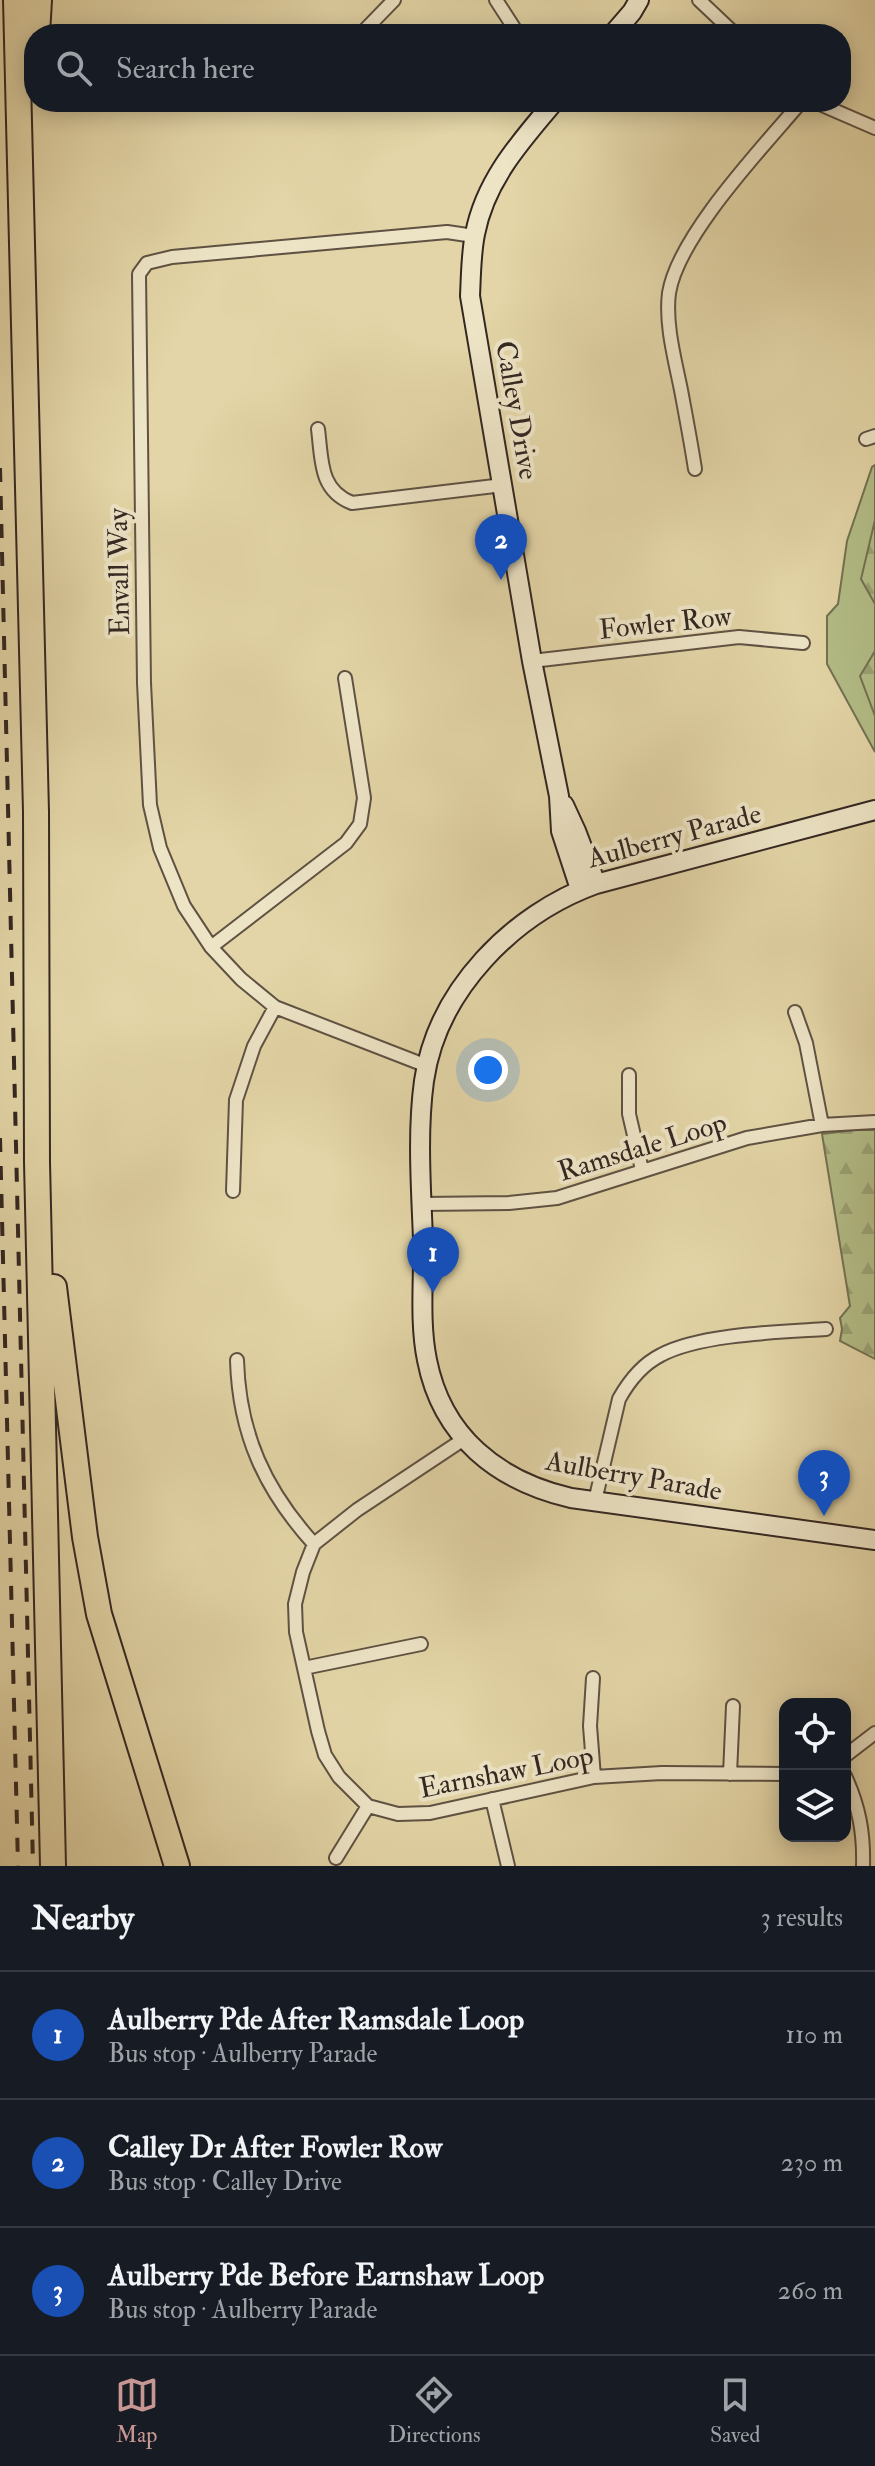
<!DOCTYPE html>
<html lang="en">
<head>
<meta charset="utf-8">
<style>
	:root { --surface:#171b24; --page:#242831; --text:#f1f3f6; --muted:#9ea1a6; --line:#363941; --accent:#c59692 }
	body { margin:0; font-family:"IM FELL Double Pica",serif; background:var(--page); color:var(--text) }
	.controls { position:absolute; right:24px; bottom:24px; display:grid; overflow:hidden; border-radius:16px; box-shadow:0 4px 20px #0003 }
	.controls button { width:72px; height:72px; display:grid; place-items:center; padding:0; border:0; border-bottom:2px solid var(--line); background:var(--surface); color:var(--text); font:40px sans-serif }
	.you { position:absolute; left:488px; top:1070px; width:28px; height:28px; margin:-20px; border:6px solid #fff; border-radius:50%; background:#1a73e8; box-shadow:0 0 0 12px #1a73e833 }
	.badge { display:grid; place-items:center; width:52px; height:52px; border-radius:50%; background:var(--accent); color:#fff; font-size:26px; font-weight:700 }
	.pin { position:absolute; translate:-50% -66px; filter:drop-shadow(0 2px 4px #0008) }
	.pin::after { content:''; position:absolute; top:42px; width:28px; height:24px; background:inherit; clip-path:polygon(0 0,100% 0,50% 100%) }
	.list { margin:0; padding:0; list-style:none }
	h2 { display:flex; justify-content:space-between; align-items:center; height:104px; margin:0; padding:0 32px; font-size:34px }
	h2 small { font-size:26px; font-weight:400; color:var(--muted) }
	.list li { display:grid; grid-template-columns:52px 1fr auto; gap:24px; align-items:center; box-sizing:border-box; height:128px; padding:0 32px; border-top:2px solid var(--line) }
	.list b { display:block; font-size:30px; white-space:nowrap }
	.list p { margin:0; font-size:26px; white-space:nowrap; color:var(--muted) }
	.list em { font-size:26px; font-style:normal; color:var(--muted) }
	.icon { flex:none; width:44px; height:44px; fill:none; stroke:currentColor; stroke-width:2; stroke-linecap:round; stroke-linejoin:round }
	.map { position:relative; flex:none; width:875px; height:1866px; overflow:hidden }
	.search { position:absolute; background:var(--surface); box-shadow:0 4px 20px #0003; left:24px; right:24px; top:24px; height:88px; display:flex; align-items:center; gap:20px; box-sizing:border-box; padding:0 28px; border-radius:32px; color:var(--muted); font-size:30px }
	.sheet { height:488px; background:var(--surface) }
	nav { display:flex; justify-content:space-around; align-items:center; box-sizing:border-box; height:112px; border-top:2px solid var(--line); background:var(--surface); font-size:22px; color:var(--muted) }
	nav a { display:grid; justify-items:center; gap:4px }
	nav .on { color:var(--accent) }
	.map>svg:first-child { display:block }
	.green { fill:#b3bd87; stroke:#737254; stroke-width:2 }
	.forest { fill:url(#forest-firs); stroke:#737254; stroke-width:2 }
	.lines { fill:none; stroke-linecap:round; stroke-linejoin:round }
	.minor-casing { stroke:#5f5243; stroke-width:16 }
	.secondary-casing { stroke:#332722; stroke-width:22 }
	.motorway-casing { stroke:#332722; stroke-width:28 }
	.minor { stroke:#ede4c6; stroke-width:12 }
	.secondary { stroke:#ede4c6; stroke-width:18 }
	.motorway { stroke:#e3d5a7; stroke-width:24 }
	.rail { stroke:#332722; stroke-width:4; stroke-dasharray:14 14; stroke-linecap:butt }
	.labels { text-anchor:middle; stroke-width:8; stroke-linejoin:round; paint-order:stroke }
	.street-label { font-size:28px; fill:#332722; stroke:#ede4c6 }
</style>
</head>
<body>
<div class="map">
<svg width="875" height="1866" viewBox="0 0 875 1866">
	<defs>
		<pattern id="forest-firs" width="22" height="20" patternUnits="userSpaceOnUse" patternTransform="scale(2)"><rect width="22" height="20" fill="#b3bd87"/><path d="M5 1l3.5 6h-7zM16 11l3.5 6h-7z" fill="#9aa274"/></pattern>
	</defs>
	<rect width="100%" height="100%" fill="#e3d5a7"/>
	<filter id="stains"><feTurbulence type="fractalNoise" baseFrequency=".0025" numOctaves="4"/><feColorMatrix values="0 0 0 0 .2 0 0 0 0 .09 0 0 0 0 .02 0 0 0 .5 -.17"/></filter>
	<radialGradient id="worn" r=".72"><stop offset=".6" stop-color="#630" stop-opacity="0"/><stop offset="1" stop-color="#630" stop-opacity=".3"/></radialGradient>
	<path class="green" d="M 875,465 L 875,752 L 827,664 L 827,616 L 838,604 L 847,541 L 872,467 Z"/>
	<path class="forest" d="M 875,520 L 875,604 L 861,579 Z
		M 875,651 L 875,716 L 860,676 Z
		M 855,1130 L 875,1130 L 875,1359 L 840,1341 L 842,1329 L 840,1318 L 850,1306 L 822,1134 Z"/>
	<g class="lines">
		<defs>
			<path id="minor" d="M 496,0 L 518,34
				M 699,0 L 735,34
				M 361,34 L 394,0
				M 815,102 L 875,128
				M 318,429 C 322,460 319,490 352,503 L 503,485
				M 866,439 L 875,436
				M 695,469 C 691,443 686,417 681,390 C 675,360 665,324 669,293 C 678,236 763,147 801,102
				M 532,661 L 739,637 L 803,643
				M 211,947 L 346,843 L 360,824 L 364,798 L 345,678
				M 795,1012 L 806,1043 L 822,1125
				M 427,1066 L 275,1007 L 241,979 L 211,947 L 184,906 L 160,848 L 150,805 L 144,683 L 139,274 L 147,263 L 172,257 L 447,232 L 474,236
				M 629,1075 L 629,1114 L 642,1170
				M 233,1191 L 236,1100 L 254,1046 L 275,1007
				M 422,1204 L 509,1203 L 557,1198 L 747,1138 L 822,1125 L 875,1122
				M 237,1360 C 239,1434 265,1490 314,1544
				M 464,1439 L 357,1510 L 314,1544 L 303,1572 L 295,1604 L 296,1632 L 318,1731 L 325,1755 L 339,1777 L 368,1806 L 398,1814 L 430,1813 L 594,1777 L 662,1773 L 785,1774
				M 595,1501 L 619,1399 C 629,1381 643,1364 661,1355 C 700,1334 781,1332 826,1329
				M 304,1668 L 421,1644
				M 593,1678 L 590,1726 L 594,1777
				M 845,1756 L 875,1733
				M 730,1774 L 733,1706
				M 845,1776 C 859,1806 864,1833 863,1866
				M 492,1799 L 508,1866
				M 336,1858 L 368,1806"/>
			<path id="secondary" d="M 613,34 L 632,12 L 639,0
				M 554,102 C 520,142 485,181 475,234 C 471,254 471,275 470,296 L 532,661 L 559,796 L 561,831 L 580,889
				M 564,805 L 576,831 L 596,884
				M 875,810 L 596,884 C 513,914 437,990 424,1081 C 417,1132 421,1187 423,1239 C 424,1278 419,1321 427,1360 C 442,1437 498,1481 571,1498 L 875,1540"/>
			<path id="motorway" d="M 16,0 L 36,812 L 37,1162 L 53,1866
				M 37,34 L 39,0
				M 54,1287 L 85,1537 L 99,1614 L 177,1866"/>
		</defs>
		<use href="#minor" class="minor-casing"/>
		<use href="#secondary" class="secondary-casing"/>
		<use href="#motorway" class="motorway-casing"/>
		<use href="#minor" class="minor"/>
		<use href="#secondary" class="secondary"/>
		<use href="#motorway" class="motorway"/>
		<path class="rail" d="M 0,468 L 33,1866
			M 0,1138 L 18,1866"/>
	</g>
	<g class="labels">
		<g class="street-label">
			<text transform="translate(518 410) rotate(80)" y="10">Calley Drive</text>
			<text transform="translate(118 572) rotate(-91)" y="10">Envall Way</text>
			<text transform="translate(665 622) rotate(-6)" y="10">Fowler Row</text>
			<text transform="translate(674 835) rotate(-15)" y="10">Aulberry Parade</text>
			<text transform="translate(642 1146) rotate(-17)" y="10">Ramsdale Loop</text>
			<text transform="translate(634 1475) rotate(10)" y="10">Aulberry Parade</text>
			<text transform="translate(506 1771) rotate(-11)" y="10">Earnshaw Loop</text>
		</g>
	</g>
	<rect width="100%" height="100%" filter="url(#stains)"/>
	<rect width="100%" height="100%" fill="url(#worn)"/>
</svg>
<div class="controls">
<button><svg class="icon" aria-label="locate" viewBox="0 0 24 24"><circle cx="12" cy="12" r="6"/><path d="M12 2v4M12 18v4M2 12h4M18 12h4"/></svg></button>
<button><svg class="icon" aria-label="layers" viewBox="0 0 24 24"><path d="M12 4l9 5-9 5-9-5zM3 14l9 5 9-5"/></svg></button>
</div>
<div class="you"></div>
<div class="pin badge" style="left:433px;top:1293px;background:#1a4fb4">1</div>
<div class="pin badge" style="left:501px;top:580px;background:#1a4fb4">2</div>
<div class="pin badge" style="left:824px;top:1516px;background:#1a4fb4">3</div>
<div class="search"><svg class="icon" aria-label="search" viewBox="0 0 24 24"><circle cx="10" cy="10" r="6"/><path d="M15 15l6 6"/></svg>Search here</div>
</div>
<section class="sheet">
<h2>Nearby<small>3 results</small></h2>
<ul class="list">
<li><span class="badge" style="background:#1a4fb4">1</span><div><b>Aulberry Pde After Ramsdale Loop</b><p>Bus stop · Aulberry Parade</p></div><em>110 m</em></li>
<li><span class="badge" style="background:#1a4fb4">2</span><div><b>Calley Dr After Fowler Row</b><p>Bus stop · Calley Drive</p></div><em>230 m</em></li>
<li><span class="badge" style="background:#1a4fb4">3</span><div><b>Aulberry Pde Before Earnshaw Loop</b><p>Bus stop · Aulberry Parade</p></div><em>260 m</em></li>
</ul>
</section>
<nav>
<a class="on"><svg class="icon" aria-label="map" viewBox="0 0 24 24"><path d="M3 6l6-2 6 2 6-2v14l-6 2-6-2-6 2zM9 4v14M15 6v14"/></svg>Map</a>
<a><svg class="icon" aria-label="directions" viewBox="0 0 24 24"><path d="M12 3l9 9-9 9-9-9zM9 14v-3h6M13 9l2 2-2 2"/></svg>Directions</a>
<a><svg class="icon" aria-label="saved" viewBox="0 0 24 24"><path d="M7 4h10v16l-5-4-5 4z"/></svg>Saved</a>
</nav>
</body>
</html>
